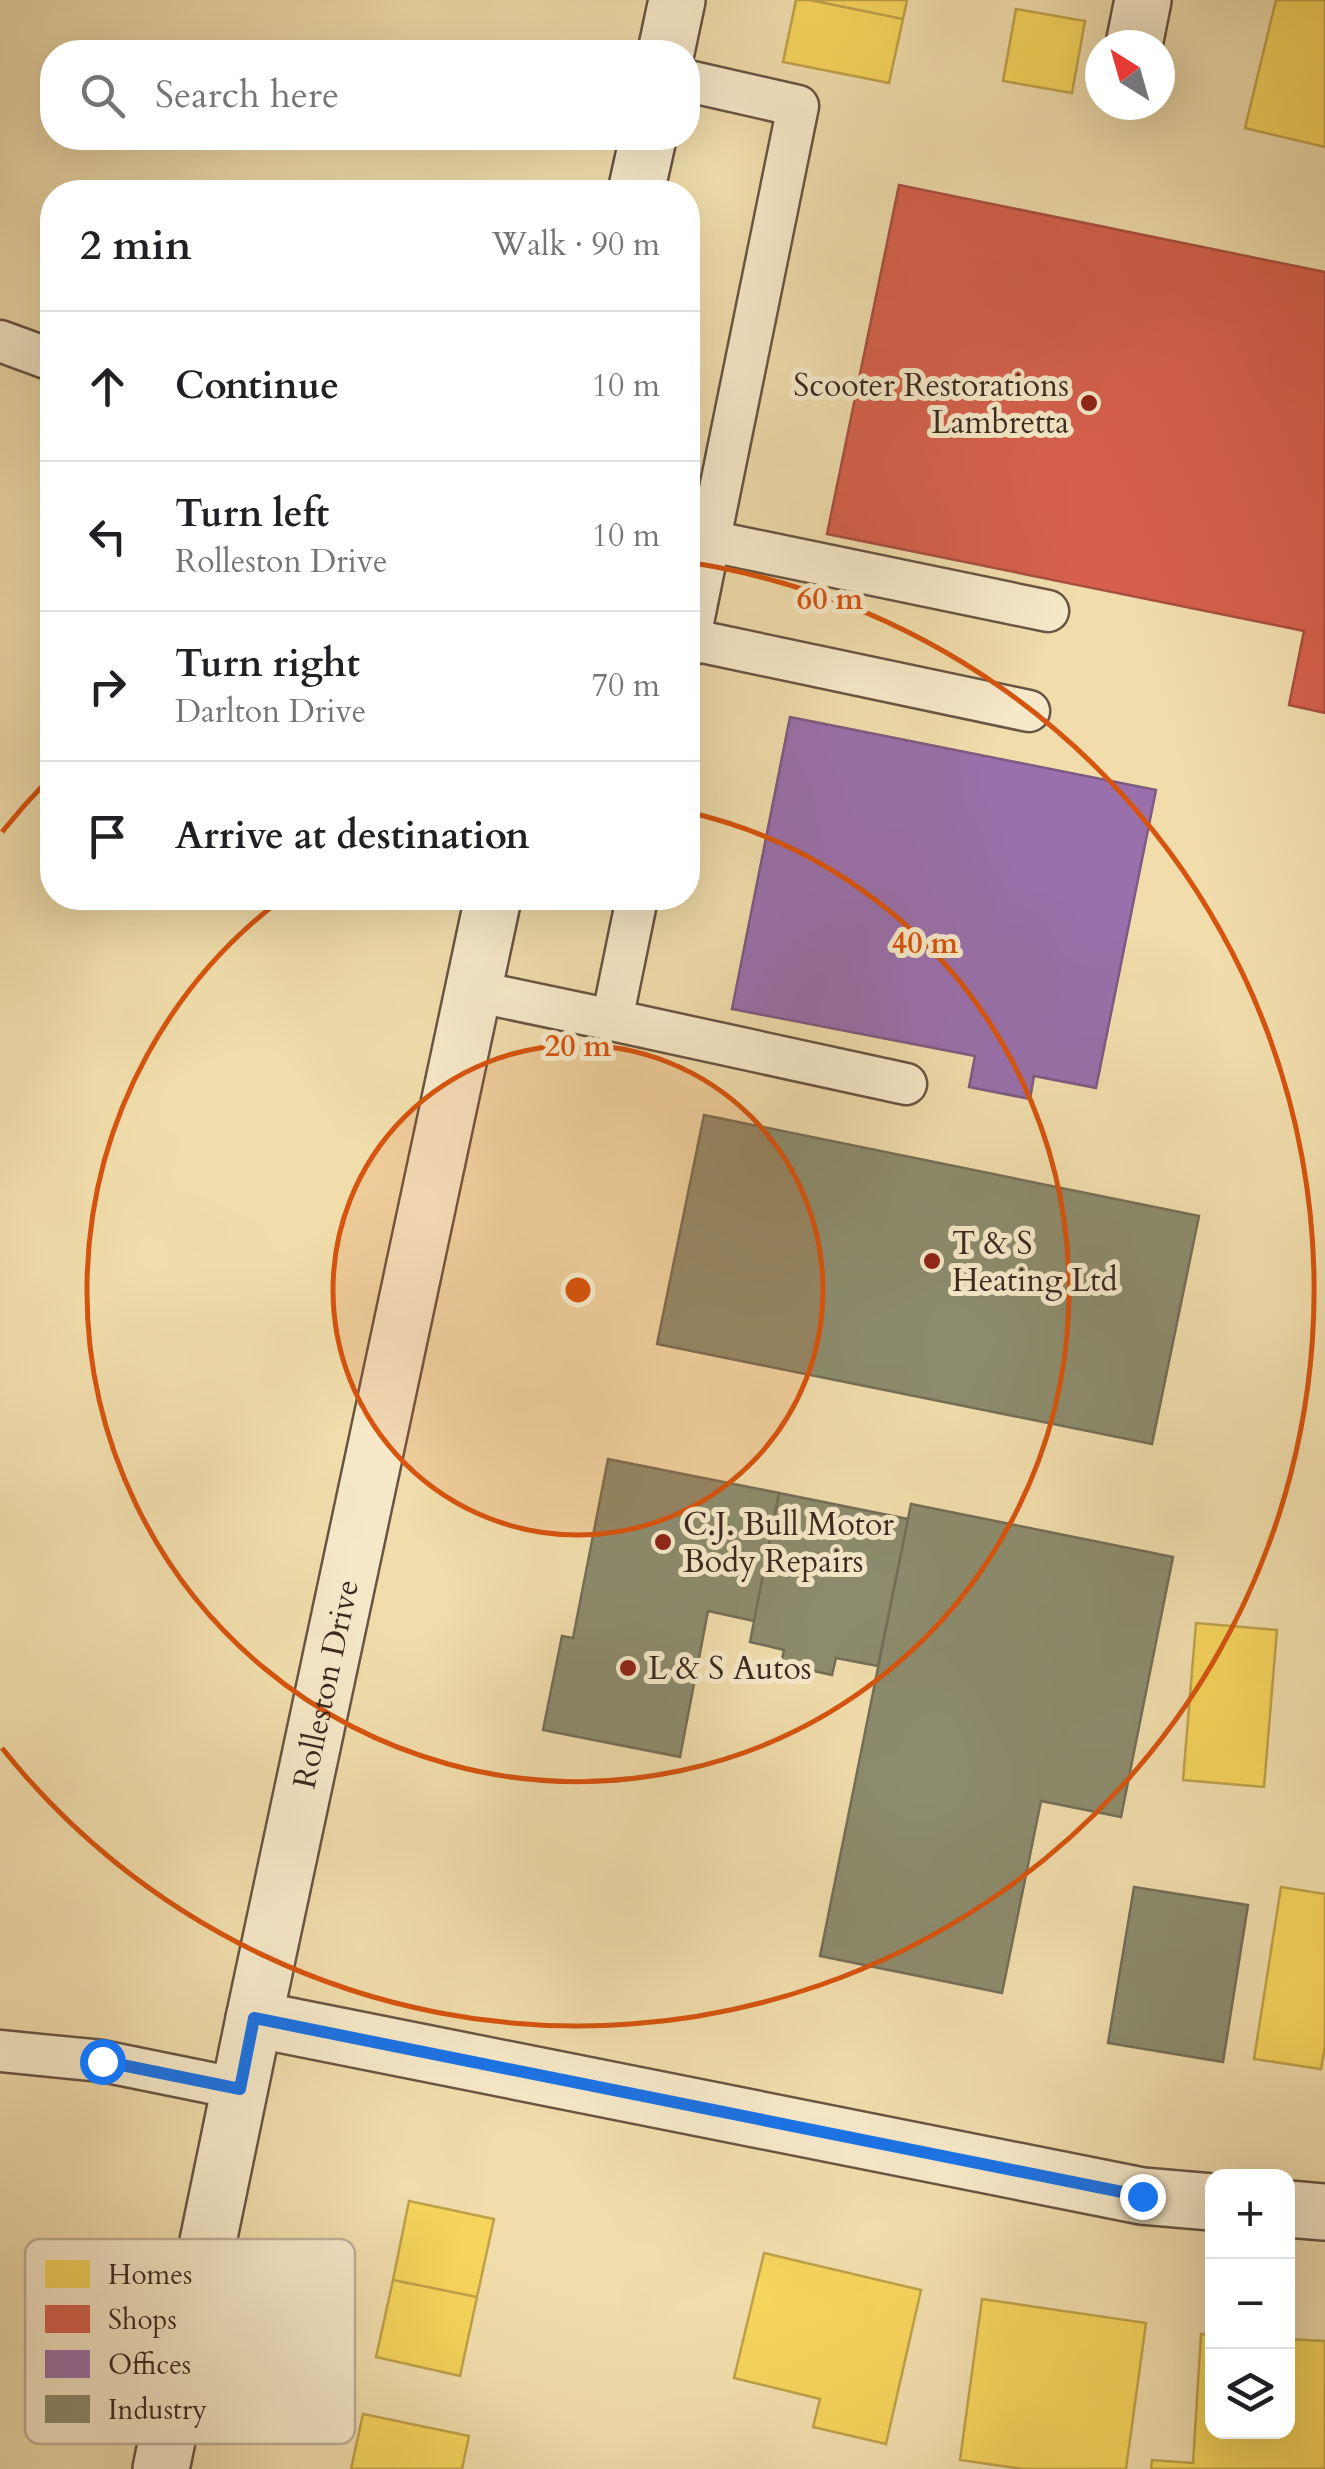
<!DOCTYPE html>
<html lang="en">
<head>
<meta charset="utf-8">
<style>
	:root { --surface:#fff; --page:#f2f2f2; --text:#202124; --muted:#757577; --line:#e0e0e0 }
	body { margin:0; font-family:Cardo,serif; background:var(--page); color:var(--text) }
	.controls { position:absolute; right:30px; bottom:30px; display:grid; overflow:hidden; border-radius:20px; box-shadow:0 10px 40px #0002 }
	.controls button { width:90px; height:90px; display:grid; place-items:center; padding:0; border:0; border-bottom:2px solid var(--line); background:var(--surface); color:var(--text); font:50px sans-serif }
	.compass { position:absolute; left:1085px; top:30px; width:90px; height:90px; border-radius:50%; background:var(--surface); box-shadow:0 10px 40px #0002; rotate:323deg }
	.stop { position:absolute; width:30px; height:30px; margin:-22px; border:8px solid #1a73e8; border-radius:50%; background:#fff }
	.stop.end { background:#1a73e8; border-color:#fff; box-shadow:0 2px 10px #0008 }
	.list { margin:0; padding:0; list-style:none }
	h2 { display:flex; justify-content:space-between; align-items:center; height:130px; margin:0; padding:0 40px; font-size:42px }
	h2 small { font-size:32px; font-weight:400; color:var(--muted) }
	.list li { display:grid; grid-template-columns:65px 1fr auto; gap:30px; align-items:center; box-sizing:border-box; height:150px; padding:0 40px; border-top:2px solid var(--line) }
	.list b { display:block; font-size:38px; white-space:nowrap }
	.list p { margin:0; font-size:32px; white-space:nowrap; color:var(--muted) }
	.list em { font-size:32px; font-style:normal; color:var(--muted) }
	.icon { flex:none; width:55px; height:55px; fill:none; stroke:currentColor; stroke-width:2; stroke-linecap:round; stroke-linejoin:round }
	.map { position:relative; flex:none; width:1325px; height:2469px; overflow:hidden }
	.search { position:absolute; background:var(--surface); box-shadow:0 10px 40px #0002; left:40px; top:40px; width:660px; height:110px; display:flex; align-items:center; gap:25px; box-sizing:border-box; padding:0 35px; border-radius:40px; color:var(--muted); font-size:38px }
	.panel { position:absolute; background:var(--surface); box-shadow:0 10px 40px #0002; left:40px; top:180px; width:660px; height:730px; border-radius:40px }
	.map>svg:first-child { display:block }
	.homes { fill:#f6d55c; stroke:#bea14a; stroke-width:2.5 }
	.shops { fill:#d6604d; stroke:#a84f40; stroke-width:2.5 }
	.offices { fill:#9970ab; stroke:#7d5a81; stroke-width:2.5 }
	.industry { fill:#8c8c6e; stroke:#746e57; stroke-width:2.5 }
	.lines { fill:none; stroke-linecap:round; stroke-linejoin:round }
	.service-casing { stroke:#685543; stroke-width:45 }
	.minor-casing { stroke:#685543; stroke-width:60 }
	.tertiary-casing { stroke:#685543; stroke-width:60 }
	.service { stroke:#f6e9c9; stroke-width:40 }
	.minor { stroke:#f6e9c9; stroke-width:55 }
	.tertiary { stroke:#f6e9c9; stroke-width:55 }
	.route { stroke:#1a73e8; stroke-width:12 }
	.ring { fill:none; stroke:#d7540e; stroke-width:5 }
	.poi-dot { fill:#8f2418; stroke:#f6e9c9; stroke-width:4 }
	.labels { text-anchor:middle; stroke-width:10; stroke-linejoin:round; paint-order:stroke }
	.poi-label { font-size:32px; fill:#3b2820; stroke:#f6e9c9; text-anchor:start }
	.street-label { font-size:32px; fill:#3b2820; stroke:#f6e9c9 }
	.key { fill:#f6e9c9; stroke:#beaf96; stroke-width:2.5 }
	.key-label { font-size:28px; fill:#3b2820 }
	.centre { fill:#d7540e; stroke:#f6e9c9; stroke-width:5 }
	.ring-label { font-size:30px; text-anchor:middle; font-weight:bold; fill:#d7540e; stroke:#f6e9c9; stroke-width:10; stroke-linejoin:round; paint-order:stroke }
</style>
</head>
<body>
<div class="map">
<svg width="1325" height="2469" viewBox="0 0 1325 2469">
	<rect width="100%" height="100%" fill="#f1ddac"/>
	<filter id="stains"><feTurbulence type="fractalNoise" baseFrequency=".002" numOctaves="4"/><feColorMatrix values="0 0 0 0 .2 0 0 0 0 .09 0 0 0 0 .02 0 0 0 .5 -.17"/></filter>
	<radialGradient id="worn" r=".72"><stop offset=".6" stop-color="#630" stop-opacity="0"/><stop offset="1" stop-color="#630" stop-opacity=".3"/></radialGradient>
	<path class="homes" d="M 796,0 L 810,0 L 903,19 L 889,83 L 783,62 Z
		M 810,0 L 907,0 L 903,19 Z
		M 1276,0 L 1325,0 L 1325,147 L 1245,128 Z
		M 1016,9 L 1085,21 L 1072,93 L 1003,81 Z
		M 1196,1623 L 1277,1630 L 1264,1787 L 1183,1780 Z
		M 1281,1887 L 1325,1894 L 1325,2046 L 1321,2069 L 1254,2059 Z
		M 409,2201 L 494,2219 L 477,2297 L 393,2280 Z
		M 764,2253 L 921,2290 L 886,2444 L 813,2427 L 820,2399 L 734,2378 Z
		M 393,2280 L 477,2297 L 460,2376 L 376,2357 Z
		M 982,2299 L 1146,2323 L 1126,2469 L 1023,2469 L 960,2460 Z
		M 1201,2334 L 1212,2335 L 1212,2432 L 1288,2432 L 1288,2339 L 1325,2341 L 1325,2469 L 1151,2469 L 1152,2460 L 1193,2463 Z
		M 363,2414 L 469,2436 L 462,2469 L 351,2469 Z"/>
	<path class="shops" d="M 899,185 L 1325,272 L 1325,713 L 1289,705 L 1304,631 L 827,534 Z"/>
	<path class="offices" d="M 790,717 L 1156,790 L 1096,1088 L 1034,1076 L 1030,1099 L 969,1087 L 975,1056 L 732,1009 Z"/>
	<path class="industry" d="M 704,1115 L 1199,1216 L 1152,1444 L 657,1344 Z
		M 608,1459 L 779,1493 L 754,1621 L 708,1611 L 680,1757 L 543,1730 L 562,1636 L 573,1638 Z
		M 779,1493 L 908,1519 L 878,1666 L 836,1658 L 832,1675 L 781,1664 L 784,1650 L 750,1642 Z
		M 911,1504 L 1173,1557 L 1121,1817 L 1041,1801 L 1002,1993 L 820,1956 Z
		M 1134,1887 L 1248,1905 L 1223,2062 L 1108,2043 Z"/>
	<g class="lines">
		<defs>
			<path id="service" d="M 688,81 L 798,106 L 688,647
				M 0,341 L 52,360
				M 710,541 L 1048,611
				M 688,639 L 1029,711
				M 474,991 L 612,1020 L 637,898
				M 612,1020 L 906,1084
				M 0,2051 L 102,2061 L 240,2089"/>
			<path id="minor" d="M 1134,45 L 1143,0
				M 254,2019 L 1142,2196 L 1212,2202
				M 1288,2209 L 1325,2212"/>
			<g id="tertiary">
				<path d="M 666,52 L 677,0"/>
				<path d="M 636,192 L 648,138"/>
				<path id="s1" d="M 161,2469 L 254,2019 L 493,898"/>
			</g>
		</defs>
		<use href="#service" class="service-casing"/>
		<use href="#minor" class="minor-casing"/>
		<use href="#tertiary" class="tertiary-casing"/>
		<use href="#service" class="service"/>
		<use href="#minor" class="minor"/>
		<use href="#tertiary" class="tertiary"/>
	</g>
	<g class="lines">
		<path class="route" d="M 102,2061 L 240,2089 L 254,2018 L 1142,2196"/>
	</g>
	<circle cx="578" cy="1290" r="245" fill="#d7540e" fill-opacity=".12"/>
	<g class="ring">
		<circle cx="578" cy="1290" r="245"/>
		<path d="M688 812A491 491 0 1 1 283 898"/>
		<path d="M2 832A736 736 0 0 1 49 779M693 563A736 736 0 1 1 2 1748"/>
	</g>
	<g class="poi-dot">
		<circle cx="1089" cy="403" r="10"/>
		<circle cx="932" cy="1261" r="10"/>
		<circle cx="663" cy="1542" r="10"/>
		<circle cx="628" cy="1668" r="10"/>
	</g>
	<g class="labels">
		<g class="poi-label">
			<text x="1069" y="396" text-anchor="end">Scooter Restorations<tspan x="1069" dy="37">Lambretta</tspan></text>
			<text x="952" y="1254">T &amp; S<tspan x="952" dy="37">Heating Ltd</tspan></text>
			<text x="683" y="1535">C.J. Bull Motor<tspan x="683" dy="37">Body Repairs</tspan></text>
			<text x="648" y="1679">L &amp; S Autos</text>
		</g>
		<g class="street-label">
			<text dy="11" stroke="none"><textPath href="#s1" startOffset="802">Rolleston Drive</textPath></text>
		</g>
	</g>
	<rect x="25" y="2239" width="330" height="205" rx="15" class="key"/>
	<rect x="45" y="2260" width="45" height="28" fill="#f6d55c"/>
	<rect x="45" y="2305" width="45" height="28" fill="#d6604d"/>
	<rect x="45" y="2350" width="45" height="28" fill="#9970ab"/>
	<rect x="45" y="2395" width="45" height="28" fill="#8c8c6e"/>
	<g class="key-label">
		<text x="108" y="2284">Homes</text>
		<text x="108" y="2329">Shops</text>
		<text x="108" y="2374">Offices</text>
		<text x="108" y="2419">Industry</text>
	</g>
	<circle cx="578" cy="1290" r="15" class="centre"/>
	<g class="ring-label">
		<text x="830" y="609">60 m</text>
		<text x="925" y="953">40 m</text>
		<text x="578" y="1056">20 m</text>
	</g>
	<rect width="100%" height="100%" filter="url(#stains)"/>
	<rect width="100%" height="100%" fill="url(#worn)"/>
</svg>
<div class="controls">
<button>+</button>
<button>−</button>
<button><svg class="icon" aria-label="layers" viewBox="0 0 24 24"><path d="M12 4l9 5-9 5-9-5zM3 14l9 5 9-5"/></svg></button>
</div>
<svg class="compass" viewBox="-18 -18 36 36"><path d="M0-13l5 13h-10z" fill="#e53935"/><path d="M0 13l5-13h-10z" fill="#757577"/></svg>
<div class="stop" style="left:102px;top:2061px"></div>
<div class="stop end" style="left:1142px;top:2196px"></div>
<div class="search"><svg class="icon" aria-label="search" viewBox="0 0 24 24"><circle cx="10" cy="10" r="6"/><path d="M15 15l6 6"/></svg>Search here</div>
<section class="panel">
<h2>2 min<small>Walk · 90 m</small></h2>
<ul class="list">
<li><svg class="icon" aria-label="ahead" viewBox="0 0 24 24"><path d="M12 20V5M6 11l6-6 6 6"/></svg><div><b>Continue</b></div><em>10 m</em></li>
<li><svg class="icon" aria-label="left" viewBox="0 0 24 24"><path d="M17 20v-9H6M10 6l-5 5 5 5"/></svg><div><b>Turn left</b><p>Rolleston Drive</p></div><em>10 m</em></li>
<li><svg class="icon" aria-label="right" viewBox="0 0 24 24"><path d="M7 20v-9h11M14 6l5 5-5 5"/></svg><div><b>Turn right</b><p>Darlton Drive</p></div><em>70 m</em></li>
<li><svg class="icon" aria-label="arrive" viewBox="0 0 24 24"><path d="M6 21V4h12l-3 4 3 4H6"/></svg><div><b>Arrive at destination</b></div></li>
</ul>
</section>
</div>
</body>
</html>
